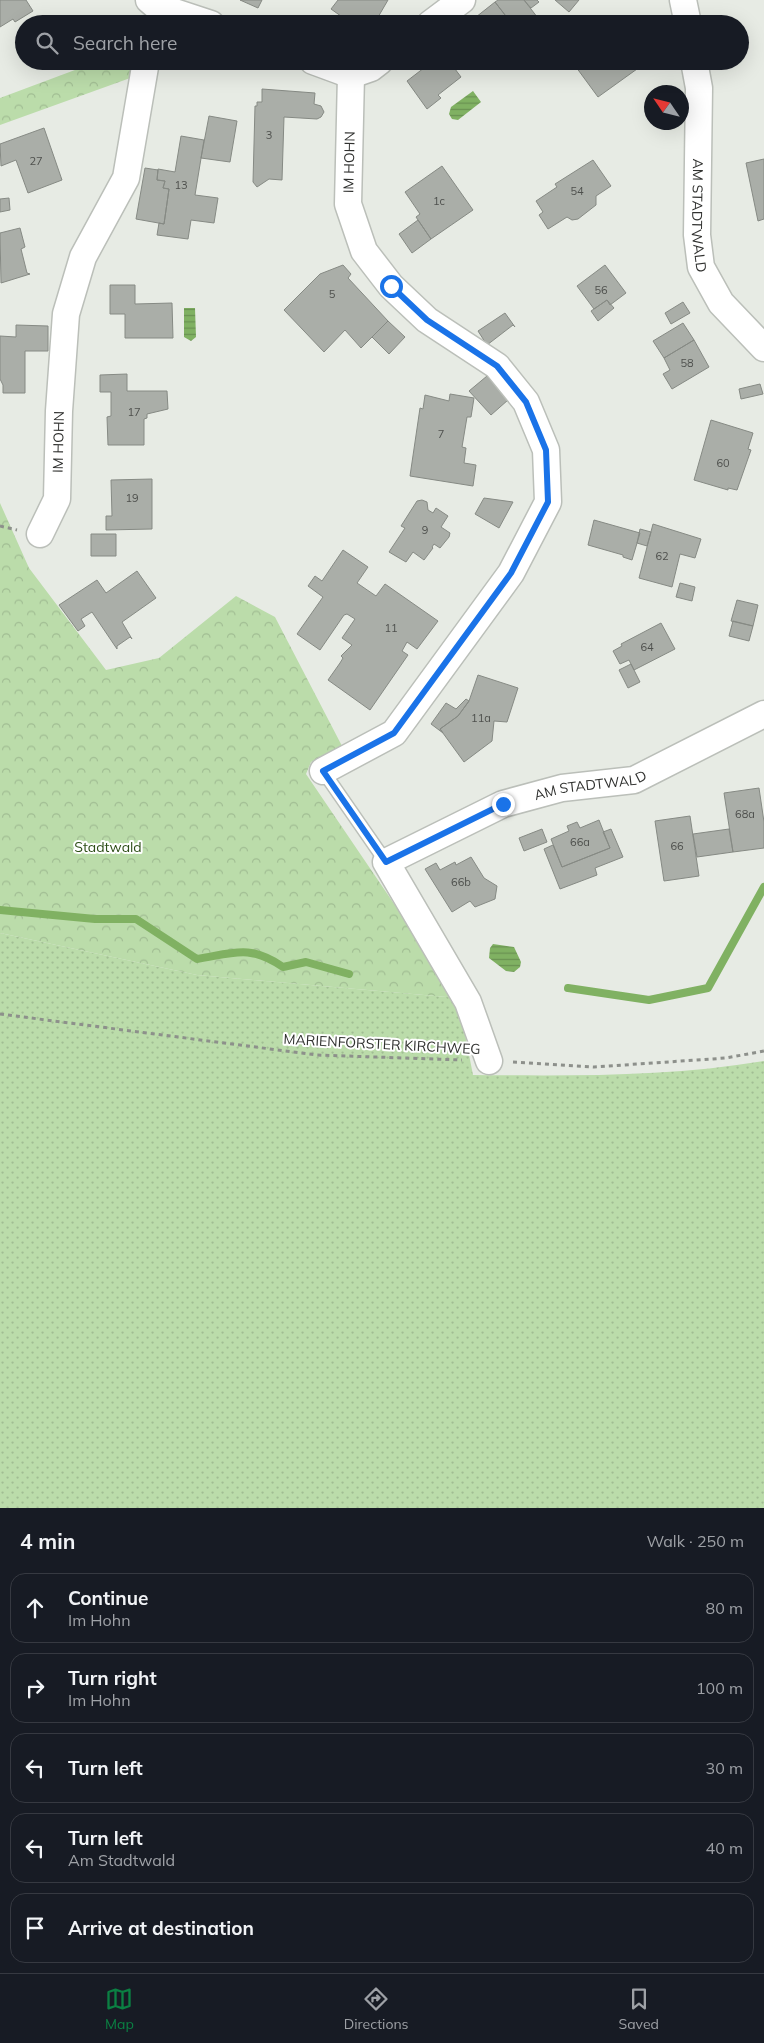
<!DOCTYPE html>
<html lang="en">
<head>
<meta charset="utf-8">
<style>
	:root { --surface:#171b24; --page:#242831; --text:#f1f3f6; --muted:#9ea1a6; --line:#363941; --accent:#0b8043 }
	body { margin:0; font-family:Mulish,sans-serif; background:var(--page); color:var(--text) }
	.compass { position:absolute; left:644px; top:85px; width:45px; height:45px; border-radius:50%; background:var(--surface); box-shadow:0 5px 20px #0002; rotate:305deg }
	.stop { position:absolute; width:15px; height:15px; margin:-11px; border:4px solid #1a73e8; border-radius:50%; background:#fff }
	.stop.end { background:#1a73e8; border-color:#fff; box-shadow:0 1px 5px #0008 }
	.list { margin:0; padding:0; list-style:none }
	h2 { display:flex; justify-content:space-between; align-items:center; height:65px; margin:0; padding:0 20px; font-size:21px }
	h2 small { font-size:16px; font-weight:400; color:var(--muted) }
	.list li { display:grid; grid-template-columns:32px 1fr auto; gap:15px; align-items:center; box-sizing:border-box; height:70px; margin:0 10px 10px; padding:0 10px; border:1px solid var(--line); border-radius:15px }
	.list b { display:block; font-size:19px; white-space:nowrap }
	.list p { margin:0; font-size:16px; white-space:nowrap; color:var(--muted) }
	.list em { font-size:16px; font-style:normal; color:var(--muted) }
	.icon { flex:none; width:28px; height:28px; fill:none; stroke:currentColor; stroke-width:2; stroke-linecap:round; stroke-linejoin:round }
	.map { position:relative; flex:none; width:764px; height:1508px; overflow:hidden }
	.search { position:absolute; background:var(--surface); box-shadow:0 5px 20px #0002; left:15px; right:15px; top:15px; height:55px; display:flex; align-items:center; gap:12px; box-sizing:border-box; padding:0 18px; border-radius:28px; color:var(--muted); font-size:19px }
	.sheet { height:465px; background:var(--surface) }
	nav { display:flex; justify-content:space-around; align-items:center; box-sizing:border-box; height:70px; border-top:1px solid var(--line); background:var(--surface); font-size:14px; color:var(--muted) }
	nav a { display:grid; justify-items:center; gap:2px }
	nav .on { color:var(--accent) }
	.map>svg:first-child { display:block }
	.grass { fill:url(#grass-dots) }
	.forest { fill:url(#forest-crowns) }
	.water { fill:url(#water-rules) }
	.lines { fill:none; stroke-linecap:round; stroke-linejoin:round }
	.stream { stroke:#80b162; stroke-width:8 }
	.building { fill:#aaaea8; stroke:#868a84 }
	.lane-casing { stroke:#bbbfb9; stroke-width:15 }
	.street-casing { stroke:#bbbfb9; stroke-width:29 }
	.path { stroke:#8d908b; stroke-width:3; stroke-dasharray:4 4; stroke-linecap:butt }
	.lane { stroke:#fff; stroke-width:12 }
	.street { stroke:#fff; stroke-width:26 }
	.route { stroke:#1a73e8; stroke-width:6 }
	.labels { text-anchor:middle; stroke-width:4; stroke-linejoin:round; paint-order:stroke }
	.number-label { font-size:11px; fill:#4e504d }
	.street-label { font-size:14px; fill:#30312f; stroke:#fff }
	.park-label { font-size:14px; fill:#2d4e17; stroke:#fff }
</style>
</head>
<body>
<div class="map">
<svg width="764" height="1508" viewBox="0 0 764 1508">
	<defs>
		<pattern id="grass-dots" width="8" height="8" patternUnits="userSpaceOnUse" patternTransform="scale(1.25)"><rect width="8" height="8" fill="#bbdcaa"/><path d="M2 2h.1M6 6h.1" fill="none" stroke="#a1bd93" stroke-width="1.8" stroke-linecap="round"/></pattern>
		<pattern id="forest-crowns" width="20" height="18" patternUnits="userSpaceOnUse" patternTransform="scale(1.25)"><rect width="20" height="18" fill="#bbdcaa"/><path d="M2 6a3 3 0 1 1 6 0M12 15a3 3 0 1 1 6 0" fill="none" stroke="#a1bd93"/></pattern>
		<pattern id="water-rules" width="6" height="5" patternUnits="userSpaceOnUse" patternTransform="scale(1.25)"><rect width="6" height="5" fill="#80b162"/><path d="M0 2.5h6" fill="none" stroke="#699151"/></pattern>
	</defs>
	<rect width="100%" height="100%" fill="#e7ebe4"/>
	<path class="grass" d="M 0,933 L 197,975 L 458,998 L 473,1075 C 570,1076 668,1077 764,1061 L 764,1508 L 0,1508 Z"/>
	<path class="forest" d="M 99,61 L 136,61 L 133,77 L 0,125 L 0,98 Z
		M 0,503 L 29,568 L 106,670 L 159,658 L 236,596 L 275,617 L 342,746 L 311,762 L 306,774 L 458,998 L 197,975 L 0,933 Z"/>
	<path class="water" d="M 473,91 L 481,102 L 458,120 L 452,119 L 449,114 L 451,107 Z
		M 184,308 L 195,308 L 196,337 L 191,341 L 184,337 Z
		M 493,944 L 514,947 L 521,962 L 520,967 L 514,972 L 506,971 L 489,958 L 490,948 Z"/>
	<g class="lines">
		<path class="stream" d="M 0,910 L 95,919 L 136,919 L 197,959 C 234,953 249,944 283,967 L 306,962 L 349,974
			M 568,988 L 649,1000 L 708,988 L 764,887"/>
	</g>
	<path class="building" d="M 0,0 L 26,0 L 33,11 L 15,22 L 13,19 L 0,27 Z
		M 240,0 L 262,0 L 258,8 Z
		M 338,0 L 388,0 L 374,24 L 352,24 L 331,9 Z
		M 498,0 L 524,0 L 541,22 L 512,24 L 495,2 Z
		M 524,0 L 537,0 L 539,2 L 531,8 Z
		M 555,0 L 579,0 L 569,12 Z
		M 495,2 L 512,24 L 482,24 L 476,17 Z
		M 433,61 L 449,61 L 461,77 L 438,95 L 441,98 L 427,109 L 407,81 Z
		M 584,61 L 631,61 L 637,69 L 598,97 L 576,67 Z
		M 262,89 L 315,93 L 314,104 L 321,106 L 324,112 L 321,117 L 317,119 L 284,117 L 282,180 L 269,179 L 257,187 L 253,182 L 255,106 L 257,106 L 257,102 L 262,102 Z
		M 209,116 L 237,121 L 230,162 L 201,158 Z
		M 44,128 L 62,180 L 28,193 L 16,160 L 1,166 L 0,144 Z
		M 181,136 L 204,140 L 195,195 L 218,198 L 214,223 L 191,220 L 188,239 L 157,235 L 159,223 L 164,224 L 169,189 L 163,188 L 165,181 L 157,180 L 158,169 L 175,172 Z
		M 764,159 L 764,219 L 758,221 L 746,163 Z
		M 593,160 L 611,186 L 596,196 L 596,205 L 578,219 L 572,220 L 567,217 L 548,229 L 539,215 L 543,212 L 536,201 L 557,187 L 555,184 Z
		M 442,166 L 473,210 L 431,239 L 416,217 L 420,214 L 405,192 Z
		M 145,168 L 158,170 L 157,180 L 165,181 L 163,188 L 169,189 L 164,224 L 136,219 Z
		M 9,198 L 10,210 L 0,212 L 0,199 Z
		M 418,220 L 431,239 L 412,253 L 399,234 Z
		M 20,228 L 25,247 L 21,249 L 27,273 L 30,274 L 1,283 L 0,233 Z
		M 343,265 L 351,274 L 348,278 L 388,321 L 361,348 L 345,330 L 324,352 L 284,310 L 320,274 Z
		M 605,265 L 626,293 L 610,305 L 607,300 L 594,309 L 577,286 Z
		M 110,285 L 135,285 L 135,304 L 172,303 L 173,338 L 125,338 L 125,314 L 110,314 Z
		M 607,300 L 614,308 L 598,321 L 591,311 Z
		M 683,302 L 690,313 L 671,324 L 665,313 Z
		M 505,313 L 515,327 L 513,325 L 487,345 L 478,331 Z
		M 388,321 L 405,337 L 389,354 L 372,337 Z
		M 683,323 L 694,340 L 664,358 L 653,341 Z
		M 16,325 L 48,326 L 48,351 L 25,351 L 25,393 L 3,393 L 3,385 L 0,379 L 0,336 L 16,337 Z
		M 694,340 L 709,367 L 672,389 L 663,374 L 670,370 L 664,358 Z
		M 127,374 L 127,391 L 167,391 L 168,409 L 147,414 L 147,418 L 144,419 L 144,445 L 108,445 L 107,417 L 111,416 L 111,392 L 100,392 L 100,375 Z
		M 487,376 L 508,400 L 491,415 L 469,391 Z
		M 760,384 L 763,394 L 741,399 L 739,389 Z
		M 450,394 L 474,398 L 471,417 L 467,417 L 462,447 L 466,448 L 464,463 L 476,465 L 473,486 L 410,476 L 420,408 L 423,409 L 425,395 L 449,401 Z
		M 711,420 L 753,433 L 748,449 L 751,450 L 737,490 L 728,488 L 728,490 L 694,480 Z
		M 152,479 L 152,529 L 106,530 L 106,516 L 112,516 L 111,480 Z
		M 484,498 L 513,502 L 499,528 L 475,514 Z
		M 422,500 L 427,502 L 428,510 L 433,513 L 436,508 L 448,516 L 441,527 L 450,533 L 449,537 L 440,548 L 434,544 L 432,547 L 433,548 L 424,560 L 413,552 L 406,562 L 389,552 L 405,528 L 401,526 L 417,501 Z
		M 594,520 L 640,533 L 632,560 L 623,557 L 623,555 L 588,545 Z
		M 653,524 L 701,539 L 695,558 L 680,554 L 672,587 L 639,578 Z
		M 640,529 L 651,532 L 647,546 L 637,543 Z
		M 91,534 L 116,534 L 116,556 L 91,556 Z
		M 343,550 L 368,567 L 357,583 L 376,596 L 385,584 L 438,621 L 417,649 L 407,642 L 402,651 L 408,655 L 370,710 L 328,680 L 340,663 L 343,658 L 341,656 L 352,645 L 342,638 L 355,619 L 347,614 L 344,615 L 320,650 L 297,634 L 323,597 L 308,586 L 315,576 L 322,581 Z
		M 137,571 L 156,598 L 122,622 L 132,639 L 130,637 L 117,646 L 117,649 L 92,612 L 81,619 L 85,626 L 78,631 L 59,605 L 97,580 L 106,593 Z
		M 680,583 L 695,587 L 692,601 L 676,597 Z
		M 737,600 L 758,605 L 753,626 L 731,621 Z
		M 733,621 L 753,626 L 749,641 L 729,636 Z
		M 661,623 L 675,649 L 634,670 L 629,660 L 620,664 L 613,651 L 622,646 L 621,644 Z
		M 631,664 L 640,682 L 628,688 L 619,670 Z
		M 478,675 L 518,688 L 507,722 L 494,721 L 492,741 L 464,762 L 440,729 L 458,716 L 469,701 Z
		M 466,699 L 469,701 L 458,716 L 440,729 L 443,733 L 431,724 L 446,703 L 456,709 Z
		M 759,788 L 764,822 L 764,848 L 733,852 L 724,793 Z
		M 690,816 L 699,876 L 664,881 L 655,821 Z
		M 599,820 L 610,848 L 562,867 L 551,839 L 569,831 L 567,826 L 577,822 L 580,828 Z
		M 542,829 L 547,842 L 524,851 L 519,838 Z
		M 611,829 L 623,857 L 595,868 L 597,875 L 560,889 L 544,849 L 553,845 L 562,867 L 610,848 L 603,832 Z
		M 729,829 L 733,852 L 697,857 L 693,834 Z
		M 471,857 L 484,878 L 497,886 L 495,899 L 475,907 L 470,901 L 452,912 L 425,869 L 436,863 L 440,870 L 455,862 L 456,865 Z"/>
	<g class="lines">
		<defs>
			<path id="lane" d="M 323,771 L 386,862"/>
			<g id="street">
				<path d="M 149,0 L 156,6 L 211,24"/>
				<path d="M 683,0 L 688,24"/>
				<path d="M 430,24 L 462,0"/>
				<path d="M 313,61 L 351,75 L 371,68 L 380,61"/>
				<path id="s1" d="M 694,61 L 699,88 L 697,235 L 701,267 L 721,303 L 764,348"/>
				<path id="s2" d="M 40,534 L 57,499 L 59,411 L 66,314 L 83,257 L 126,178 L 146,61"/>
				<path id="s3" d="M 323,771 L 394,733 L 511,573 L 548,502 L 546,450 L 526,402 L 497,366 L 427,320 L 391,286 L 364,251 L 348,204 L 351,75"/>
				<path id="s4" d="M 489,1061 L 468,1002 L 386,862 L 503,804 L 562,788 L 634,780 L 764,714"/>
			</g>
		</defs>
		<use href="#lane" class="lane-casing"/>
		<use href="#street" class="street-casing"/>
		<path class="path" d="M 0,526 L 17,530
			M 0,1014 L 317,1055 L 462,1060
			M 513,1062 L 594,1067 L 726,1058 L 764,1051"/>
		<use href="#lane" class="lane"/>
		<use href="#street" class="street"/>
	</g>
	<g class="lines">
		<path class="route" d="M 391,286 L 427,320 L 497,366 L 526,402 L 546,450 L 548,502 L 511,573 L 394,733 L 323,771 L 386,862 L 503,804"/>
	</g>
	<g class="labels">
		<g class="number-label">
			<text x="269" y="139">3</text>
			<text x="36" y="165">27</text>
			<text x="181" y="189">13</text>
			<text x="577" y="195">54</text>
			<text x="439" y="205">1c</text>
			<text x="601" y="294">56</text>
			<text x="332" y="298">5</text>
			<text x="687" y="367">58</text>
			<text x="134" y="416">17</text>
			<text x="441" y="438">7</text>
			<text x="723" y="467">60</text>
			<text x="132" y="502">19</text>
			<text x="425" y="534">9</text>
			<text x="662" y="560">62</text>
			<text x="391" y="632">11</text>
			<text x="647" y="651">64</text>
			<text x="481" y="722">11a</text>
			<text x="745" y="818">68a</text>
			<text x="580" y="846">66a</text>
			<text x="677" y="850">66</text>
			<text x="461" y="886">66b</text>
		</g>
		<g class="street-label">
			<text dy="5" stroke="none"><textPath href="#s3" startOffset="778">IM HOHN</textPath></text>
			<text dy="5" stroke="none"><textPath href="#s1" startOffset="155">AM STADTWALD</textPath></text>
			<text dy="5" stroke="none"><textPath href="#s2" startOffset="96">IM HOHN</textPath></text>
			<text dy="5" stroke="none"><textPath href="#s4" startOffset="445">AM STADTWALD</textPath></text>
			<text transform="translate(382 1044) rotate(3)" y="5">MARIENFORSTER KIRCHWEG</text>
		</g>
		<g class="park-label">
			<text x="108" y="852">Stadtwald</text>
		</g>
	</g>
</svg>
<svg class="compass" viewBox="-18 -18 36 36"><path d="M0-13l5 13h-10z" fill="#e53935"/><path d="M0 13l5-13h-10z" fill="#9ea1a6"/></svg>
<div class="stop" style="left:391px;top:286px"></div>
<div class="stop end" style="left:503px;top:804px"></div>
<div class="search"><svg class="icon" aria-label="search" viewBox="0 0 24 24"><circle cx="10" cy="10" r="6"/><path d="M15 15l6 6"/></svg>Search here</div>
</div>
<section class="sheet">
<h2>4 min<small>Walk · 250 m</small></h2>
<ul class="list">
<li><svg class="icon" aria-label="ahead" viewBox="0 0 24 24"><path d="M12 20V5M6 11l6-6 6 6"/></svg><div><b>Continue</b><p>Im Hohn</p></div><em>80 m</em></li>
<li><svg class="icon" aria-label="right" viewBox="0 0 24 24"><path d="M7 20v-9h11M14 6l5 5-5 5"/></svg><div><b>Turn right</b><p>Im Hohn</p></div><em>100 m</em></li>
<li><svg class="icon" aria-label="left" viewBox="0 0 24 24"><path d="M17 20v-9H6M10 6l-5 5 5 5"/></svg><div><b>Turn left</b></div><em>30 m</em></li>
<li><svg class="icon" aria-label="left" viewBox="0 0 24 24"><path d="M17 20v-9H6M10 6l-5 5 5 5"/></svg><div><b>Turn left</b><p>Am Stadtwald</p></div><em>40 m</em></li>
<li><svg class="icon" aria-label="arrive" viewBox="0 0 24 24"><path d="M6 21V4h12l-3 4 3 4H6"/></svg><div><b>Arrive at destination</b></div></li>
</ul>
</section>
<nav>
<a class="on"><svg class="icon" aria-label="map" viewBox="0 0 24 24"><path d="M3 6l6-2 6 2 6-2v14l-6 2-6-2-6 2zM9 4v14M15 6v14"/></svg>Map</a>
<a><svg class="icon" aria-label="directions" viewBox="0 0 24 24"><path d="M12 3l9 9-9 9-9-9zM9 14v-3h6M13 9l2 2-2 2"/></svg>Directions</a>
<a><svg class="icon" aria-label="saved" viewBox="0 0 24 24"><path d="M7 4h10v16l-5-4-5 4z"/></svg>Saved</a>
</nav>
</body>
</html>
